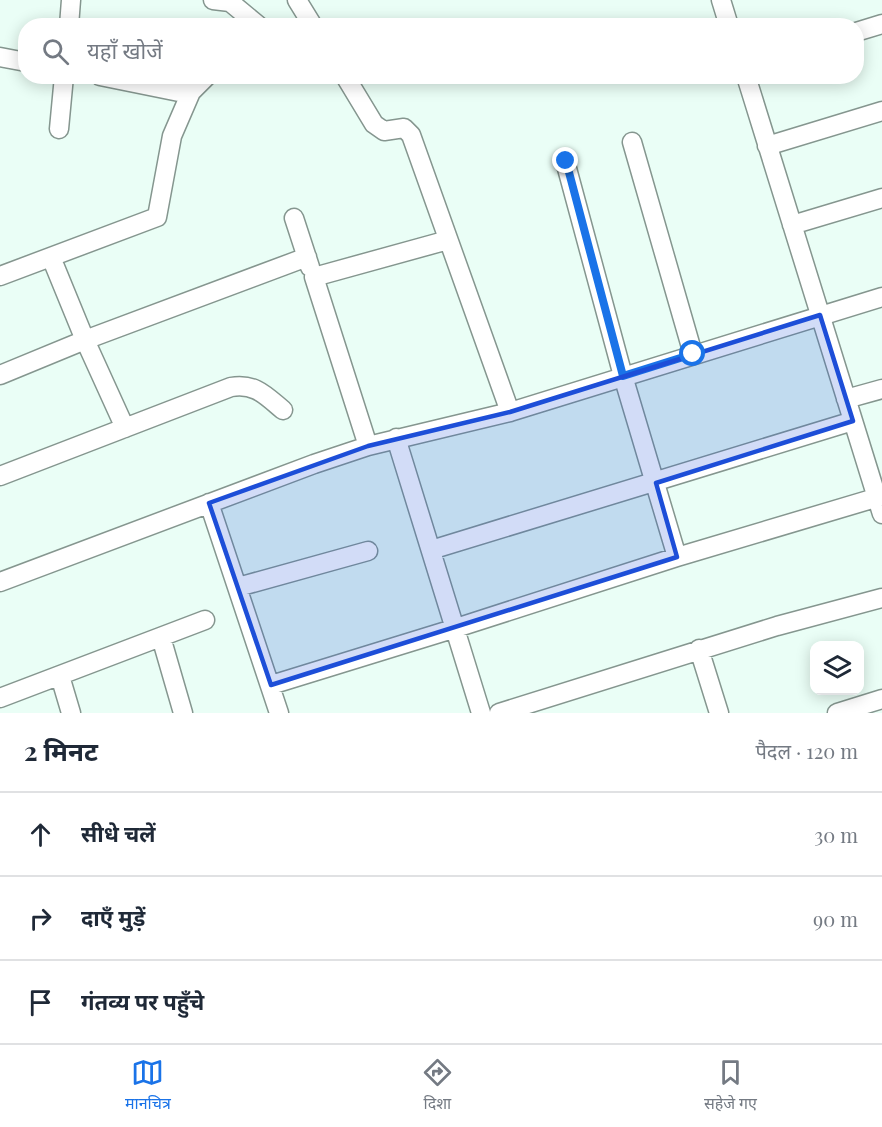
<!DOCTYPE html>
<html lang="hi">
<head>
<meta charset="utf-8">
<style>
	:root { --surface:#fff; --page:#f2f2f3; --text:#1f2937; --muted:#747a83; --line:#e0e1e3; --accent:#1a73e8 }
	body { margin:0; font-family:"Playfair Display","Noto Sans Devanagari",serif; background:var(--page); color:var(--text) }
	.controls { position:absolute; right:18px; bottom:18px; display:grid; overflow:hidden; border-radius:12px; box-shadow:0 3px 15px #0003 }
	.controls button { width:54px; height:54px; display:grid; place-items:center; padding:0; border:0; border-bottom:2px solid var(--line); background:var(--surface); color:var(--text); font:30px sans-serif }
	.stop { position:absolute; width:18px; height:18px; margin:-14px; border:4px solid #1a73e8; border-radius:50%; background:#fff }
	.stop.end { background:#1a73e8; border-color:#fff; box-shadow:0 2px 6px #0008 }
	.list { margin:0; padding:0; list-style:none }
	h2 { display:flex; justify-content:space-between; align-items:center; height:78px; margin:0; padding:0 24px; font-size:26px }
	h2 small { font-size:20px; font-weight:400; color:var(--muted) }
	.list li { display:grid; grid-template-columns:39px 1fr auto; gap:18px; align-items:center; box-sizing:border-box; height:84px; padding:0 24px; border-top:2px solid var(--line) }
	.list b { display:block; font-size:22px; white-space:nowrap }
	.list em { font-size:20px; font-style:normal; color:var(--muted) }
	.icon { flex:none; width:33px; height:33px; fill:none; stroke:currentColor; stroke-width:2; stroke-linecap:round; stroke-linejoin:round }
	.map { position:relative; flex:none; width:882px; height:713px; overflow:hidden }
	.search { position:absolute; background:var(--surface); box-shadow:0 3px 15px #0003; left:18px; right:18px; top:18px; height:66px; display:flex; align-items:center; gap:15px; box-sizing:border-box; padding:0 21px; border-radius:24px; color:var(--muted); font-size:22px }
	.sheet { height:330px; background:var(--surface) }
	nav { display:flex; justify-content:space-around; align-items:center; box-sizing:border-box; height:84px; border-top:2px solid var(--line); background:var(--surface); font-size:16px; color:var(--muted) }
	nav a { display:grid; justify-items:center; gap:3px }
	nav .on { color:var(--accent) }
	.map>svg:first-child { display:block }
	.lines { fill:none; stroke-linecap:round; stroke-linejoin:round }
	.street-casing { stroke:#85968f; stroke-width:21 }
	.street { stroke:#fff; stroke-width:18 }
	.route { stroke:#1a73e8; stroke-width:8 }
	.marked { fill:#1d4ed8; fill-opacity:0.2; stroke:#1d4ed8; stroke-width:4.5; stroke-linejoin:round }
</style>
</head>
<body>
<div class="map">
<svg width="882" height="713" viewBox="0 0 882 713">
	<rect width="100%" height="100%" fill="#eafef6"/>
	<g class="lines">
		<defs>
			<path id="street" d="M 213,0 L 230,2 L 259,26
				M 297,0 L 313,26
				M 721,0 L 729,26
				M 69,26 L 71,0
				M 856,32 L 882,24
				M 0,57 L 26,62
				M 100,76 L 179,92 L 191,92 L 207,76
				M 345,76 L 374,124 L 384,131 L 404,128 L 411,135 L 510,412
				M 746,76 L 882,514
				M 59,129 L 64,76
				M 632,142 L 693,354
				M 767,146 L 882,111
				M 565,161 L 623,376 L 677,557
				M 294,218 L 310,267
				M 792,225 L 882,198
				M 51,257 L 85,340 L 125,428
				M 0,276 L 157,217 L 172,136 L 191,92
				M 0,375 L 85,340 L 307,257
				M 846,399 L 882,389
				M 396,438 L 481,713
				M 368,446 L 314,277 L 448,240
				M 0,476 L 231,387 C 255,383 265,395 283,410
				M 209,503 L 279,713
				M 431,550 L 853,421
				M 0,582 L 314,464 L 368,446 L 510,412 L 882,297
				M 238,587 L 368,551
				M 161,637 L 183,713
				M 699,649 L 719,713
				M 60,676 L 71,713
				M 271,685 L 456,628 L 677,557 L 882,496
				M 0,698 L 205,620
				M 499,713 L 777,626 L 882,598
				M 837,713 L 882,699"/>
		</defs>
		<use href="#street" class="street-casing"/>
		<use href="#street" class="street"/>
	</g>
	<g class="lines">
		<path class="route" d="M 566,161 L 623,376 L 693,354"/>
	</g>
	<path class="marked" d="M 820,315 L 853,421 L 656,483 L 677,557 L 271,685 L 209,503 L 368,446 L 510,412 Z"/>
</svg>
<div class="controls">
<button><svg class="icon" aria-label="layers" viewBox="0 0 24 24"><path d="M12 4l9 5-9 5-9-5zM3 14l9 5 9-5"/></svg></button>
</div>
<div class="stop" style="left:693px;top:354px"></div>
<div class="stop end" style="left:566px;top:161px"></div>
<div class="search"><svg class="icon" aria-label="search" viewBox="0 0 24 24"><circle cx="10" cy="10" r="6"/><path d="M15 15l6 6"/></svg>यहाँ खोजें</div>
</div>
<section class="sheet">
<h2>2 मिनट<small>पैदल · 120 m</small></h2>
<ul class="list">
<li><svg class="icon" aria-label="ahead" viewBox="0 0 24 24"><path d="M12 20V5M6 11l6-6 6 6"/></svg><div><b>सीधे चलें</b></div><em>30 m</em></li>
<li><svg class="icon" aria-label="right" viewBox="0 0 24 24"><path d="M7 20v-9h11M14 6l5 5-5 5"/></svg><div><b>दाएँ मुड़ें</b></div><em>90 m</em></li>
<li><svg class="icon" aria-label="arrive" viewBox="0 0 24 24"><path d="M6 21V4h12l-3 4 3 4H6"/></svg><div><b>गंतव्य पर पहुँचे</b></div></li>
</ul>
</section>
<nav>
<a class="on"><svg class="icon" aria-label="map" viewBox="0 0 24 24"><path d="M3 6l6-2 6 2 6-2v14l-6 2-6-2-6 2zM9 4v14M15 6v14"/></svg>मानचित्र</a>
<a><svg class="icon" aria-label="directions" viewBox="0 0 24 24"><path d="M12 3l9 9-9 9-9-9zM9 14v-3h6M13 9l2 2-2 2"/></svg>दिशा</a>
<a><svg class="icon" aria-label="saved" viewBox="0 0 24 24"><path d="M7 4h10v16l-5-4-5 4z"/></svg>सहेजे गए</a>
</nav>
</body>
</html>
